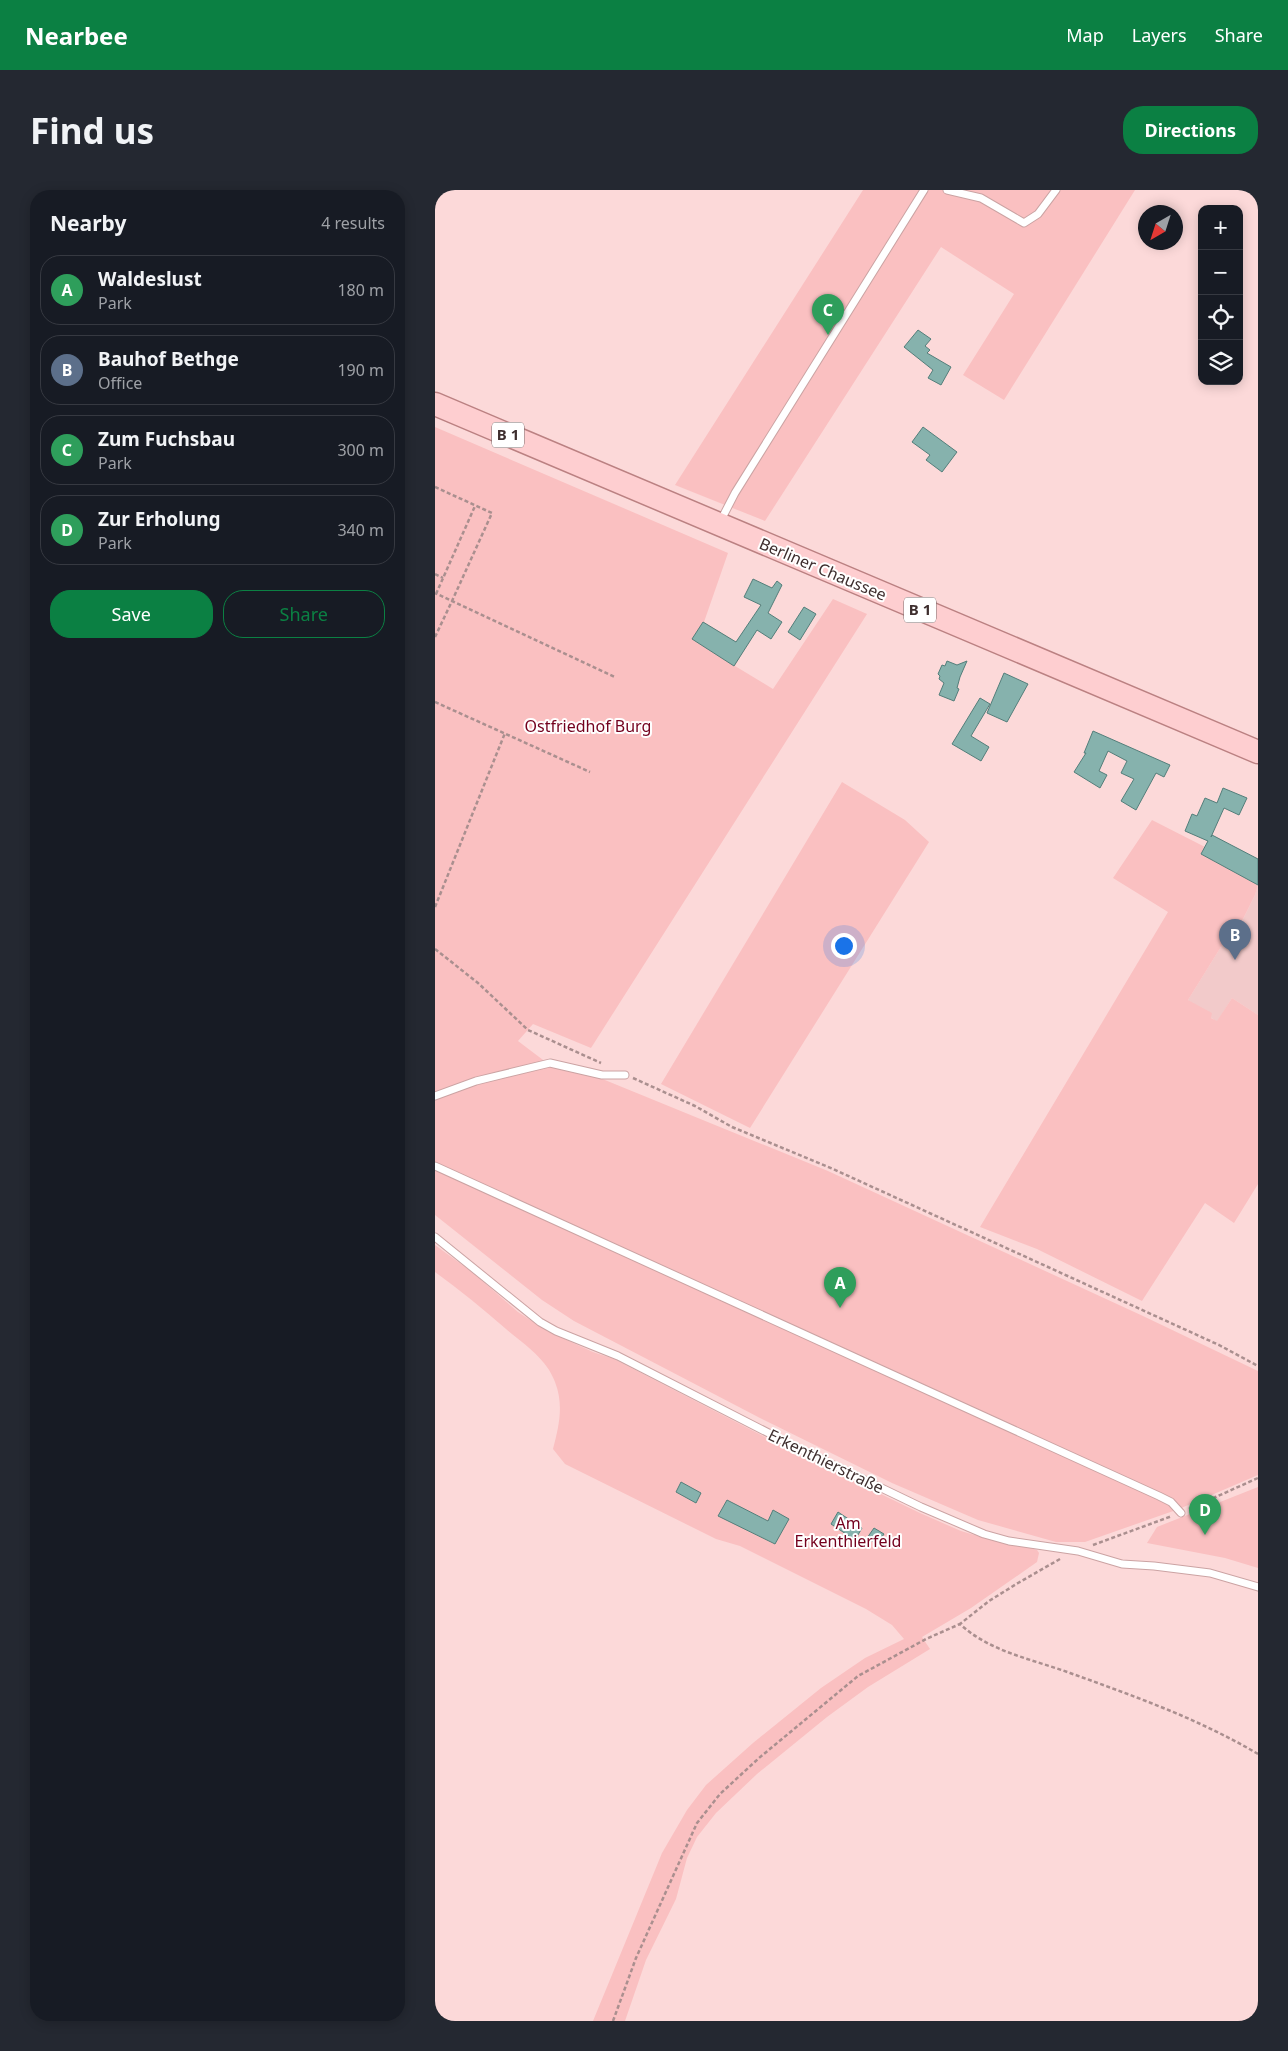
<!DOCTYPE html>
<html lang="en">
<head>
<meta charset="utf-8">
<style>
	:root { --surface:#171b24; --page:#242831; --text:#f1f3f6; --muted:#9ea1a6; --line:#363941; --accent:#0b8043 }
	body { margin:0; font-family:"Noto Sans",sans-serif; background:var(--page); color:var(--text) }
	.controls { position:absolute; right:15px; top:15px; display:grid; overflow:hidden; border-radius:10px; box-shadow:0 2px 12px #0003 }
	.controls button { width:45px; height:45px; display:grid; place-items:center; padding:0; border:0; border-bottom:1px solid var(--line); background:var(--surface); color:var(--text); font:25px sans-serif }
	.compass { position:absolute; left:703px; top:15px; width:45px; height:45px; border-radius:50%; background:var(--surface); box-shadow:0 2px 12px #0003; rotate:219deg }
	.you { position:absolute; left:408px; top:755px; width:18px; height:18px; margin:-12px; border:4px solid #fff; border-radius:50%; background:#1a73e8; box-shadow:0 0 0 8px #1a73e833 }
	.badge { display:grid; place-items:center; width:32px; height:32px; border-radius:50%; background:var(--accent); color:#fff; font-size:16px; font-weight:700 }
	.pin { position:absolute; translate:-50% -41px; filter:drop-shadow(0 1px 2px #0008) }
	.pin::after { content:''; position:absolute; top:26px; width:18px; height:15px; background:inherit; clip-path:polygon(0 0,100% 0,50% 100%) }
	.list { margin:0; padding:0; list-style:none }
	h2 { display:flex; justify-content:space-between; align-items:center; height:65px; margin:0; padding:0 20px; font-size:21px }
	h2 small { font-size:16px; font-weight:400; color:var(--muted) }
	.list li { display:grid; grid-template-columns:32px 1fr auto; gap:15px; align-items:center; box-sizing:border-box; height:70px; margin:0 10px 10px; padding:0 10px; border:1px solid var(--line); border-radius:20px }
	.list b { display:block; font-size:19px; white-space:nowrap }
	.list p { margin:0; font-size:16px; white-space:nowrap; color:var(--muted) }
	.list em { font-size:16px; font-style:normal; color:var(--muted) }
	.actions { display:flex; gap:10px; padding:15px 20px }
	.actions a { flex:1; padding:11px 0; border:1px solid var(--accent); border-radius:20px; text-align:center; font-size:18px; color:var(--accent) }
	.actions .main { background:var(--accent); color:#fff }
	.icon { flex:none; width:28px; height:28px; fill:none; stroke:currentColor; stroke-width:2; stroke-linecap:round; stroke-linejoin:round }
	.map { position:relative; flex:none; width:823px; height:1831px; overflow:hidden; border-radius:20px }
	header { display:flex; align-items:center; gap:30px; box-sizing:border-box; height:70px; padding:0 25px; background:var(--accent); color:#fff }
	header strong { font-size:24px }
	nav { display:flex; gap:28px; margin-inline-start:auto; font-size:18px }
	.intro { display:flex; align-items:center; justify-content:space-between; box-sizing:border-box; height:120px; padding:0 30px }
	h1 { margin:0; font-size:35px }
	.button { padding:12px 22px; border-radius:20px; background:var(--accent); color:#fff; font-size:18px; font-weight:700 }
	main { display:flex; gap:30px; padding:0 30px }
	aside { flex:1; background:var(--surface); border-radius:20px; box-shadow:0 2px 12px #0003 }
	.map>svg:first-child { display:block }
	.built { fill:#f2caca }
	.green { fill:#fac0c1 }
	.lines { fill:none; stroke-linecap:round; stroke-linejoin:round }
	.stream { stroke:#d57b7f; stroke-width:4.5 }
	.building { fill:#86b2ad; stroke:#537e7a }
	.service-casing { stroke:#cba3a3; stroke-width:9 }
	.primary-casing { stroke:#bb8182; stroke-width:25 }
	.path { stroke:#aa8f8f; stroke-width:2.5; stroke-dasharray:4 2.5; stroke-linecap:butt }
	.service { stroke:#fff; stroke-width:7 }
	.primary { stroke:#feced0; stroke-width:22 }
	.labels { text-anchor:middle; stroke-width:4; stroke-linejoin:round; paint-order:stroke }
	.shield { fill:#fff; stroke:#786d6d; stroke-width:1 }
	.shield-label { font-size:15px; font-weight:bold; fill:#3e2e2e }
	.street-label { font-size:16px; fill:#3e2e2e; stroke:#fff }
	.park-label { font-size:16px; fill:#73001d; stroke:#fff }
</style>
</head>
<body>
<header>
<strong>Nearbee</strong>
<nav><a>Map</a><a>Layers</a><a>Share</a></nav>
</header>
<div class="intro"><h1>Find us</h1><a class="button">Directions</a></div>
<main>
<aside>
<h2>Nearby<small>4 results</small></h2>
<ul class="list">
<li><span class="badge" style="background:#2e9e5b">A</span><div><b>Waldeslust</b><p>Park</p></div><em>180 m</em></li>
<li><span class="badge" style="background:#5c6f8a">B</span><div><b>Bauhof Bethge</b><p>Office</p></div><em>190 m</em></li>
<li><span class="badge" style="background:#2e9e5b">C</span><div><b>Zum Fuchsbau</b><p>Park</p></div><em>300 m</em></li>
<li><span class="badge" style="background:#2e9e5b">D</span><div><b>Zur Erholung</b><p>Park</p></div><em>340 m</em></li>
</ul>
<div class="actions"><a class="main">Save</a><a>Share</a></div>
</aside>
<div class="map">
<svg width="823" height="1831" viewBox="0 0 823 1831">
	<rect width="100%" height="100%" fill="#fcd9d9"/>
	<path class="built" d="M 823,694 L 823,825 L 797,808 L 782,832 L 753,810 L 802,731 L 806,733 L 820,705 Z"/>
	<path class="green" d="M 428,0 L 700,0 L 569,210 L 528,185 L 579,104 L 506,57 L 330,331 L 240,295 Z
		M 0,237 L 293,363 L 269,432 L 310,458 L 300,476 L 338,499 L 398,409 L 432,424 L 156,858 L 98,834 L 83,851 L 116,876 L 165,888 L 393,981 L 708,1126 L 823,1181 L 823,1285 L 744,1319 L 650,1352 L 621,1352 L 543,1330 L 457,1293 L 325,1228 L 139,1131 L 107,1110 L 0,1025 Z
		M 407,592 L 470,630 L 494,652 L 315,938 L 226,894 Z
		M 717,630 L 770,657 L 766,664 L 823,695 L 820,705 L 806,733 L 802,731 L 753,810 L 777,823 L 776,828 L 782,831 L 797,808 L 823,825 L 823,994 L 799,1033 L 770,1013 L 707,1111 L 602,1059 L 545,1037 L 733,722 L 678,688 Z
		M 0,1055 L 37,1082 L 83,1122 L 112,1141 L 158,1162 L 179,1169 L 353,1259 L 485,1323 L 526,1341 L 553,1349 L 593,1357 L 602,1360 L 604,1363 L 602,1372 L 536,1418 L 487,1447 L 495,1459 L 433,1497 L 392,1527 L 322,1584 L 281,1623 L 262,1647 L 252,1668 L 241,1709 L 211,1770 L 190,1831 L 158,1831 L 227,1663 L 252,1620 L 271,1595 L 318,1553 L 386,1498 L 430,1468 L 469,1449 L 457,1435 L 431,1419 L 305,1356 L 281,1349 L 130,1274 L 118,1259 C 124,1236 129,1215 120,1192 C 112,1169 89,1154 71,1139 C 48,1119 25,1100 0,1082 Z
		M 823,1297 L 823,1378 L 790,1368 L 712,1353 L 722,1337 Z"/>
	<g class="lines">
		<path class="stream" d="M 0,1830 L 1,1831"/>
	</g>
	<path class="building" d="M 483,140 L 496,149 L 490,156 L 495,160 L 492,163 L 516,177 L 506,195 L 493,188 L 498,180 L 469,157 Z
		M 488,237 L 522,262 L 507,282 L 491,270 L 495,265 L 477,252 Z
		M 318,389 L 337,398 L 342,391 L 347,395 L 333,423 L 347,432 L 336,449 L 322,440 L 299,476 L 257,449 L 268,432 L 301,452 L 326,415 L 309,407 Z
		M 369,417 L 381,424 L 365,450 L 353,442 Z
		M 512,471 L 522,475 L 532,471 L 525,487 L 522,498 L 524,499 L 519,511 L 504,505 L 509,493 L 504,489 L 505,486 L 503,484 L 507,475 L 510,476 Z
		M 569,483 L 593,494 L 572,532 L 552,523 Z
		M 545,508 L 555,514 L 536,546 L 554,557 L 546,571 L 517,554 Z
		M 658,541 L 735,575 L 729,587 L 721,583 L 701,620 L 686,611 L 699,589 L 686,583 L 692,571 L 673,561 L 664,581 L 672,585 L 665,598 L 639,582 L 651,563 L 649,563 Z
		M 788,598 L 812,608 L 804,625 L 789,618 L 776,647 L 777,645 L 823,669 L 823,695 L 766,664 L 773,651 L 750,641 L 757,624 L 762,626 L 770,608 L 782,613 Z
		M 246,1292 L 266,1303 L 261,1313 L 241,1302 Z
		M 292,1310 L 333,1331 L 338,1320 L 354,1329 L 340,1354 L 283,1326 Z
		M 403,1322 L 427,1338 L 420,1350 L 396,1334 Z
		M 439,1338 L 449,1344 L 442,1354 L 432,1348 Z"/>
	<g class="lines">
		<defs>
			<path id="service" d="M 512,0 L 546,8 L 589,33 L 603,24 L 621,0
				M 285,332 L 300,303 L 489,0
				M 0,906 L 41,891 L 115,873 L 167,885 L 190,885
				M 0,976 L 724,1306 L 736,1312 L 746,1323
				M 0,1047 L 105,1132 L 121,1141 L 183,1166 L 355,1254 L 486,1317 L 549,1344 L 574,1351 L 643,1361 L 687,1374 L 719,1376 L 775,1383 L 823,1397"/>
			<path id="primary" d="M 0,214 L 823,562"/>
		</defs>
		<use href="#service" class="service-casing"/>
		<use href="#primary" class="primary-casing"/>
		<path class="path" d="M 0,297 L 57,323 L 17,411 L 0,403
			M 0,384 L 8,388
			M 1,404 L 40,316
			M 0,447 L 17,411 L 180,487
			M 0,512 L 155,582
			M 0,717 L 70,543
			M 0,759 L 43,793 L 93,840 L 166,873
			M 198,888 L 260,916 L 297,937 L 398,979 L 784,1155 L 823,1176
			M 754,1319 L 823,1288
			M 658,1355 L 737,1326
			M 625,1369 L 583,1393 L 554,1411 L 525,1434 C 555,1462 597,1469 635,1483 C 699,1506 764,1529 823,1564
			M 178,1831 L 201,1768 L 262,1633 L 285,1604 L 324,1568 L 423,1486 L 491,1449 L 525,1434"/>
		<use href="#service" class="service"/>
		<use href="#primary" class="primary"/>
	</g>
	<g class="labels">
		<g class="shield">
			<rect x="57" y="232.5" width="32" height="25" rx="4"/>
			<rect x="469" y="407.5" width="32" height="25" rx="4"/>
		</g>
		<g class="shield-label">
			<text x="73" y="250">B 1</text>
			<text x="485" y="425">B 1</text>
		</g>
		<g class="street-label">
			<text transform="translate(388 379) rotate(23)" y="6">Berliner Chaussee</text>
			<text transform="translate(391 1271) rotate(26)" y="6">Erkenthierstraße</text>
		</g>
		<g class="park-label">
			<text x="153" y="542">Ostfriedhof Burg</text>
			<text x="413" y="1339">Am<tspan x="413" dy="18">Erkenthierfeld</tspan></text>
		</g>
	</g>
</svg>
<div class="controls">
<button>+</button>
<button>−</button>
<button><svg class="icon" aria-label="locate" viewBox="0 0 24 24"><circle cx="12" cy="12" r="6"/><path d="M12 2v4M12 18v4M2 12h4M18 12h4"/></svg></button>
<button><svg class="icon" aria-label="layers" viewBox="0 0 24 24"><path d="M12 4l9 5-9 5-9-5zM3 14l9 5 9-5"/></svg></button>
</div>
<svg class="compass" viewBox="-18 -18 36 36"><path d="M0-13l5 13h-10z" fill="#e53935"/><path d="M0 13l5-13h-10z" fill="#9ea1a6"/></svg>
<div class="you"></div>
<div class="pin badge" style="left:405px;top:1118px;background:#2e9e5b">A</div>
<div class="pin badge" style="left:800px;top:770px;background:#5c6f8a">B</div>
<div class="pin badge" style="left:393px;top:145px;background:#2e9e5b">C</div>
<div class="pin badge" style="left:770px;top:1345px;background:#2e9e5b">D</div>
</div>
</main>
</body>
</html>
